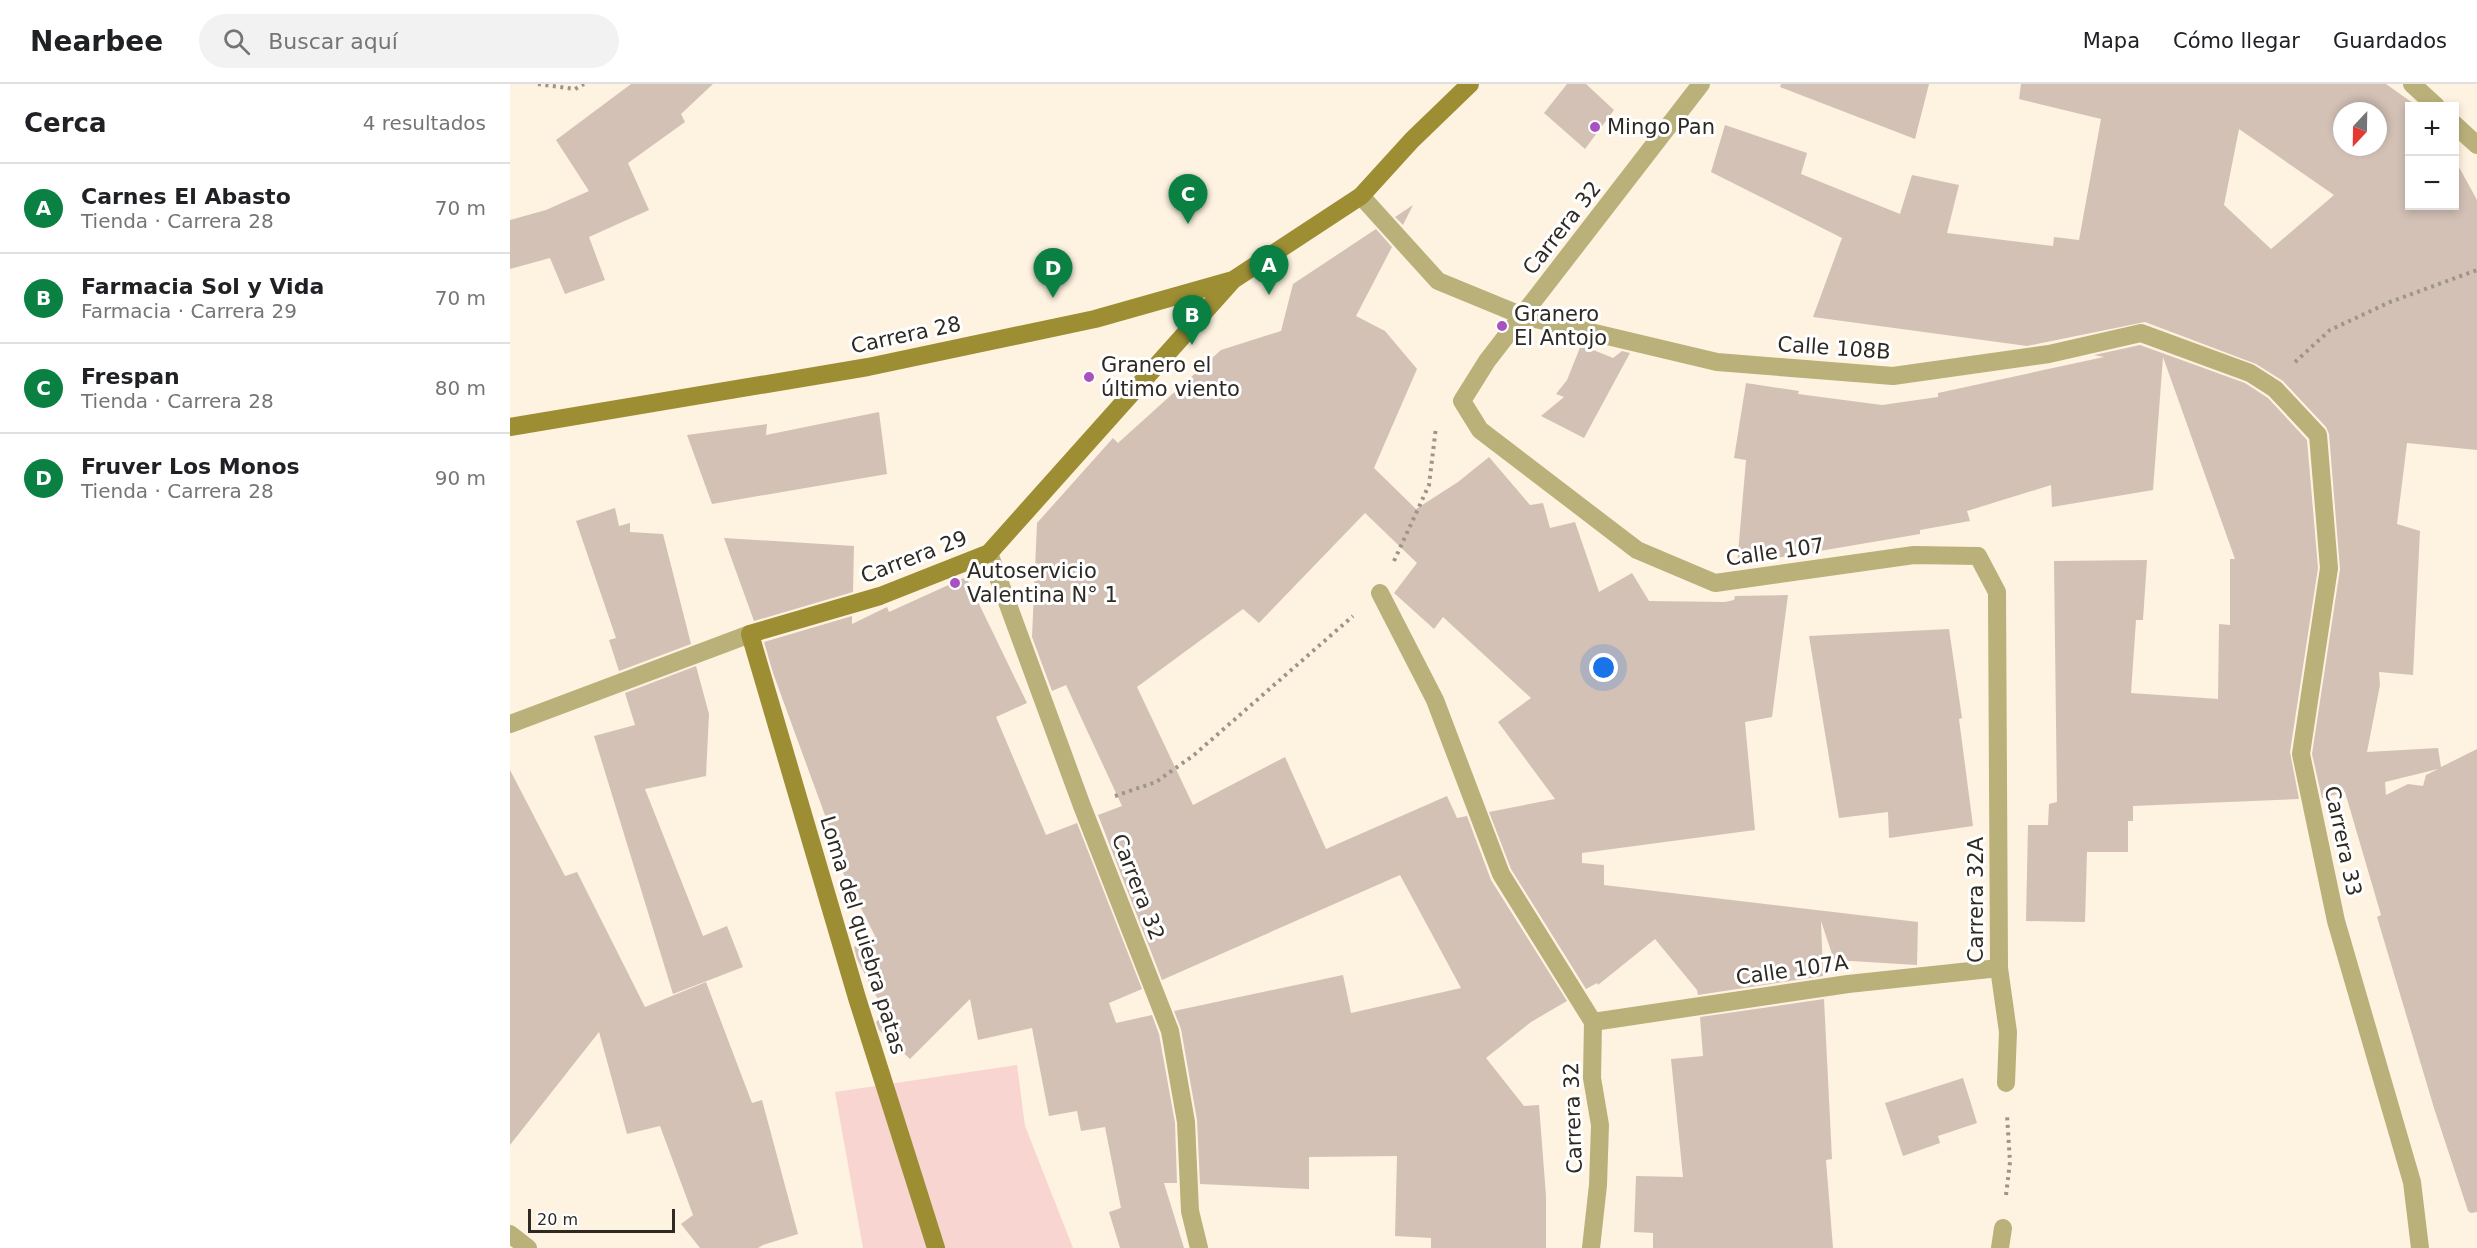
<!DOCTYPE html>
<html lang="es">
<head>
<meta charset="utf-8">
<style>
	:root { --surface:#fff; --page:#f2f2f2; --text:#202124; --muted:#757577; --line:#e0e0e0; --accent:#0b8043 }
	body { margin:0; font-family:"DejaVu Sans",sans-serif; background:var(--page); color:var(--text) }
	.controls { position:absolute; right:18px; top:18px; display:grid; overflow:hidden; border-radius:0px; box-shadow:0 3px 9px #0003 }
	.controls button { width:54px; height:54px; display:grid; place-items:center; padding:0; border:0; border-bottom:2px solid var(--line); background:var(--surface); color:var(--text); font:30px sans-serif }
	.compass { position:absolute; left:1823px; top:18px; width:54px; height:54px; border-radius:50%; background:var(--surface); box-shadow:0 3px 9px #0003; rotate:202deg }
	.scale { position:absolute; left:18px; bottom:15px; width:147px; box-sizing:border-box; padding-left:6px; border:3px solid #2e2a23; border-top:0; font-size:16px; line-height:21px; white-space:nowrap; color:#2e2a23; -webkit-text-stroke:4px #fff; paint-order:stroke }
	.you { position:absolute; left:1094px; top:584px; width:21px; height:21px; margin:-15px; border:4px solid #fff; border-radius:50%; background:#1a73e8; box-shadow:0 0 0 9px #1a73e833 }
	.badge { display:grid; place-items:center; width:39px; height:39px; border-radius:50%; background:var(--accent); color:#fff; font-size:20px; font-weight:700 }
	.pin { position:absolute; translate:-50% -50px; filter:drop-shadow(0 2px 3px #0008) }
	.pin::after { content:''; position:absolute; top:32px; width:21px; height:18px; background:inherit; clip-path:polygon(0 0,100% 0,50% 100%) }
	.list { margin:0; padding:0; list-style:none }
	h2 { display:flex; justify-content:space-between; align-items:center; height:78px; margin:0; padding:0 24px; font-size:26px }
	h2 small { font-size:20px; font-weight:400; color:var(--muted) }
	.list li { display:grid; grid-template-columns:39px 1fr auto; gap:18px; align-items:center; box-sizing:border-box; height:90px; padding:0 24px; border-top:2px solid var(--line) }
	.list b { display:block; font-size:22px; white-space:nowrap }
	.list p { margin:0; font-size:20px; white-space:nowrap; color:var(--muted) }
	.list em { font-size:20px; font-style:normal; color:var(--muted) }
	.icon { flex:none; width:33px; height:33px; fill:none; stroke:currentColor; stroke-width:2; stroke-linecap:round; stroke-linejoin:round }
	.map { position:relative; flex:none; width:1967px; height:1164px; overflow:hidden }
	header { display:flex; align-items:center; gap:36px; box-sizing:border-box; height:84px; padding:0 30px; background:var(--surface); border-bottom:2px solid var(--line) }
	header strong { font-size:28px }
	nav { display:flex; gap:33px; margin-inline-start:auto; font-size:21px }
	.search { width:420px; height:54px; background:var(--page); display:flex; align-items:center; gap:15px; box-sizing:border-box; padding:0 21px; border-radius:33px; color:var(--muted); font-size:22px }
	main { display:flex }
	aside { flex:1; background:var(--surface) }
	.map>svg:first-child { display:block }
	.green { fill:#f8d5d0 }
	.building { fill:#d3c1b6; fill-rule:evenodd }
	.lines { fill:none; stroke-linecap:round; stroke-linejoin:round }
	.path { stroke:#9d9588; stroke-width:4; stroke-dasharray:3 4.5; stroke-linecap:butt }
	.street { stroke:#b9b07a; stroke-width:18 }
	.secondary { stroke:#9d8e34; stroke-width:18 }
	.poi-dot { fill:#a852c0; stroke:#fff; stroke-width:2 }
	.labels { text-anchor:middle; stroke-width:6; stroke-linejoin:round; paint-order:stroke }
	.poi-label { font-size:21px; fill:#2e2a23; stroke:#fff; text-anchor:start }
	.street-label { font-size:21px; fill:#2e2a23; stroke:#fff }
</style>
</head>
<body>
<header>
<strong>Nearbee</strong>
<div class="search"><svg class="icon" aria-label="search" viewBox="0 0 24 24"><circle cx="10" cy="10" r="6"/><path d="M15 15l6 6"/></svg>Buscar aquí</div>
<nav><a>Mapa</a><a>Cómo llegar</a><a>Guardados</a></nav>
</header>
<main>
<aside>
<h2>Cerca<small>4 resultados</small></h2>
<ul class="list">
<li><span class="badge">A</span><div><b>Carnes El Abasto</b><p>Tienda · Carrera 28</p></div><em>70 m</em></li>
<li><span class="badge">B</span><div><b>Farmacia Sol y Vida</b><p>Farmacia · Carrera 29</p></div><em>70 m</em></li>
<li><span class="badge">C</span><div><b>Frespan</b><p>Tienda · Carrera 28</p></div><em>80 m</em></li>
<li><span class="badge">D</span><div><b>Fruver Los Monos</b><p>Tienda · Carrera 28</p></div><em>90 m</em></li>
</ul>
</aside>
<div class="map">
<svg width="1967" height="1164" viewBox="0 0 1967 1164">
	<rect width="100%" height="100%" fill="#fef2e1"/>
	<path class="green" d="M 507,981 L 515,1042 L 563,1164 L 353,1164 L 325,1008 Z"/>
	<path class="building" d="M 121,0 L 203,0 L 171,30 L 175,38 L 118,79 L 139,126 L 79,153 L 95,196 L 55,210 L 40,174 L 0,185 L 0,136 L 36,126 L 79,107 L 46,56 Z
		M 1057,0 L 1076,0 L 1104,26 L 1075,65 L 1034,29 Z
		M 1271,0 L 1419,0 L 1405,55 L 1270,3 Z
		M 1511,0 L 1876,0 L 1907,22 L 1899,22 L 1899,122 L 1944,122 L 1944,74 L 1967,116 L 1967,366 L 1897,359 L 1887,440 L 1910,447 L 1903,591 L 1869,588 L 1870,601 L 1857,668 L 1928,664 L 1931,683 L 1967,665 L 1967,1128 L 1961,1129 L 1958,1127 L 1924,1024 L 1867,833 L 1871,831 L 1835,708 L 1812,714 L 1802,670 L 1830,485 L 1819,350 L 1816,343 L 1773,297 L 1746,280 L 1635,238 L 1517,262 L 1303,233 L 1332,154 L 1201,88 L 1215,41 L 1297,69 L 1291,90 L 1390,130 L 1402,91 L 1449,101 L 1437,149 L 1543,162 L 1544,153 L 1569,156 L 1591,35 L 1509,15 ZM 1832,27 L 1868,27 L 1868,63 L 1832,63 ZM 1729,45 L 1824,111 L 1761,165 L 1714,121 ZM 1928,685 L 1916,691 L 1913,702 L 1898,700 L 1876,711 L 1875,698 Z
		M 903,121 L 893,141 L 885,133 Z
		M 866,145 L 882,163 L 846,232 L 875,247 L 907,285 L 864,384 L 906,425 L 948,398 L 979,373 L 1020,421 L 1033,419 L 1040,444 L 1065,438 L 1089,508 L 1122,489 L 1139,517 L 1215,518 L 1224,516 L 1225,512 L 1278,511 L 1262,633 L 1235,638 L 1245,746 L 1072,769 L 1072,779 L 1094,781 L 1094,801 L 1408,838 L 1407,881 L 1324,876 L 1311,837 L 1313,892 L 1188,911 L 1187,906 L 1145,855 L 1088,901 L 1087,899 L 1076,905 L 1001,785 L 979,728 L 1045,715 L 988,638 L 1021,614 L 933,533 L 924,545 L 884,509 L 907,479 L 855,429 L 749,539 L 733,525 L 627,603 L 683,721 L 775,673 L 816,765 L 937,712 L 947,734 L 957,732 L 981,796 L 1057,917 L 1021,938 L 976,974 L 1014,1022 L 1029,1021 L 1036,1112 L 1036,1164 L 921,1164 L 921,1154 L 885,1152 L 887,1072 L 799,1073 L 799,1105 L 690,1100 L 687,1036 L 671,945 L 664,927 L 833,891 L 841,929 L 951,904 L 890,791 L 652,896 L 588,731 L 612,722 L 556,601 L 542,607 L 522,553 L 527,439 L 603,354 L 608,359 L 711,266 L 771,247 L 783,200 Z
		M 1071,261 L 1103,274 L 1112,267 L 1120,269 L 1074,354 L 1031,332 L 1054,313 L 1046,310 L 1057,296 Z
		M 1630,261 L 1735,299 L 1758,314 L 1797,356 L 1808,484 L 1780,668 L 1789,715 L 1623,722 L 1623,737 L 1618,737 L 1618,768 L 1577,768 L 1575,838 L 1516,837 L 1518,741 L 1538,741 L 1539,720 L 1547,718 L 1544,477 L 1637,476 L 1633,536 L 1626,536 L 1621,609 L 1708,615 L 1709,540 L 1720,541 L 1720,475 L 1725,475 L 1653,273 L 1643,406 L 1542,423 L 1541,401 L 1457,427 L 1460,437 L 1410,446 L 1410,450 L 1286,471 L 1285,461 L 1283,471 L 1227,481 L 1236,376 L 1224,374 L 1236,299 L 1289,307 L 1288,310 L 1372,321 L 1428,313 L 1428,309 L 1594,273 L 1584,271 Z
		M 369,328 L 377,390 L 202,420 L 177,351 L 257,340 L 256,351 Z
		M 105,424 L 109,442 L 120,439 L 120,448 L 153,450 L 181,560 L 109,587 L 99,556 L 106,554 L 66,437 Z
		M 214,454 L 344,462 L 343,508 L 244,537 Z
		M 456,493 L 517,619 L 486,633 L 536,751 L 567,739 L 632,905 L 599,919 L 606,939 L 642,931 L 649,950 L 665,1039 L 667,1099 L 654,1099 L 674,1164 L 610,1164 L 599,1128 L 611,1124 L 595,1043 L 571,1047 L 567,1027 L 539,1032 L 522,944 L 468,956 L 460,915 L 400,975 L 369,946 L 366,938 L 375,929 L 347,875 L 344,863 L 365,852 L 327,777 L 331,775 L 263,589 L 254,558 L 342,532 L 342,540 L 377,523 L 379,528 Z
		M 1439,545 L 1452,634 L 1449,635 L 1463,742 L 1379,754 L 1378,728 L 1329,734 L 1299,552 Z
		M 186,582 L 199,630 L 196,692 L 135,705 L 193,852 L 217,842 L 233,883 L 163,910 L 84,652 L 125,641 L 115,609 Z
		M 0,686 L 55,792 L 67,788 L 135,923 L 196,898 L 242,1019 L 252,1016 L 288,1150 L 253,1161 L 248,1164 L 190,1164 L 171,1140 L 183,1131 L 150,1042 L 117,1050 L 89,948 L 0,1061 Z
		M 1314,915 L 1322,1075 L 1316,1076 L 1323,1164 L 1143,1164 L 1143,1149 L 1124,1148 L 1126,1092 L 1173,1093 L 1161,975 L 1193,972 L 1190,933 Z
		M 1453,994 L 1467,1039 L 1428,1052 L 1430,1059 L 1393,1072 L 1375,1019 Z"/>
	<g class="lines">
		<path class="path" d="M 28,0 L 65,5 L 74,0
			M 1785,278 L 1820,246 L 1880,218 L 1967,186
			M 884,477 L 919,401 L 926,343
			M 605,712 L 646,698 L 684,671 L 843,532
			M 1496,1111 L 1500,1078 L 1497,1031"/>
		<path class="street" d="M 1191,0 L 977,277 L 952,317 L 970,346 L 1127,466 L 1205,499 L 1404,471 L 1468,472 L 1487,508 L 1489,884 L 1498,948 L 1496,999
			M 1902,0 L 1926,22
			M 1944,40 L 1967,61
			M 851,112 L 928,197 L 1013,232 L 1207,278 L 1383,292 L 1539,270 L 1631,249 L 1740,289 L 1765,305 L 1808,351 L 1819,484 L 1791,670 L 1826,837 L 1902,1098 L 1910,1164
			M 479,469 L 572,722 L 660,947 L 676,1038 L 680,1127 L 689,1164
			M 870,509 L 925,616 L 991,790 L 1083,938
			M 0,640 L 240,550
			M 1083,938 L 1338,900 L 1489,884
			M 0,1150 L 18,1164
			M 1081,1164 L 1088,1101 L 1090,1041 L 1082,994 L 1083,938
			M 1490,1164 L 1493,1144"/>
		<path class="secondary" d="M 0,343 L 358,283 L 585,235 L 723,196 L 851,112 L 902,56 L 960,0
			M 426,1164 L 347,914 L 240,550 L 370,512 L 479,469 L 723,196"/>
	</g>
	<g class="poi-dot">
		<circle cx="1085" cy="43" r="6"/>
		<circle cx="992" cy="242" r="6"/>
		<circle cx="579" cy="293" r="6"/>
		<circle cx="445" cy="499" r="6"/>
	</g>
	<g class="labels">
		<g class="poi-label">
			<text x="1097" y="50">Mingo Pan</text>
			<text x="1004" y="237">Granero<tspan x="1004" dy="24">El Antojo</tspan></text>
			<text x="591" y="288">Granero el<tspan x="591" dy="24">último viento</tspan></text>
			<text x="457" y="494">Autoservicio<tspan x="457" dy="24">Valentina N° 1</tspan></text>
		</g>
		<g class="street-label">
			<text transform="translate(1052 144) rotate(-52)" y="7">Carrera 32</text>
			<text transform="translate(396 251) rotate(-12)" y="7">Carrera 28</text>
			<text transform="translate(1324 264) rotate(4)" y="7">Calle 108B</text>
			<text transform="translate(1265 468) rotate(-8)" y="7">Calle 107</text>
			<text transform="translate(404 473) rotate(-21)" y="7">Carrera 29</text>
			<text transform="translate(1833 757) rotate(78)" y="7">Carrera 33</text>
			<text transform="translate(628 803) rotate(69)" y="7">Carrera 32</text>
			<text transform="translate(1466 816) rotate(-90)" y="7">Carrera 32A</text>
			<text transform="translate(353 851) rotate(73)" y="7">Loma del quiebra patas</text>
			<text transform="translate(1282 886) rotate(-8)" y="7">Calle 107A</text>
			<text transform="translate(1063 1034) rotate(-92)" y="7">Carrera 32</text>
		</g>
	</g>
</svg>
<div class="controls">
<button>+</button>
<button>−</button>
</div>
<svg class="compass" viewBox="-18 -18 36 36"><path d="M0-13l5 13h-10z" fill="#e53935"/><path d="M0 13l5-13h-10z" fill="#757577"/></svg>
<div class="scale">20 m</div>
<div class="you"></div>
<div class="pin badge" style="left:759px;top:211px">A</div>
<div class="pin badge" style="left:682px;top:261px">B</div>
<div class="pin badge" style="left:678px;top:140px">C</div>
<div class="pin badge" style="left:543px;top:214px">D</div>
</div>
</main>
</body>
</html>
